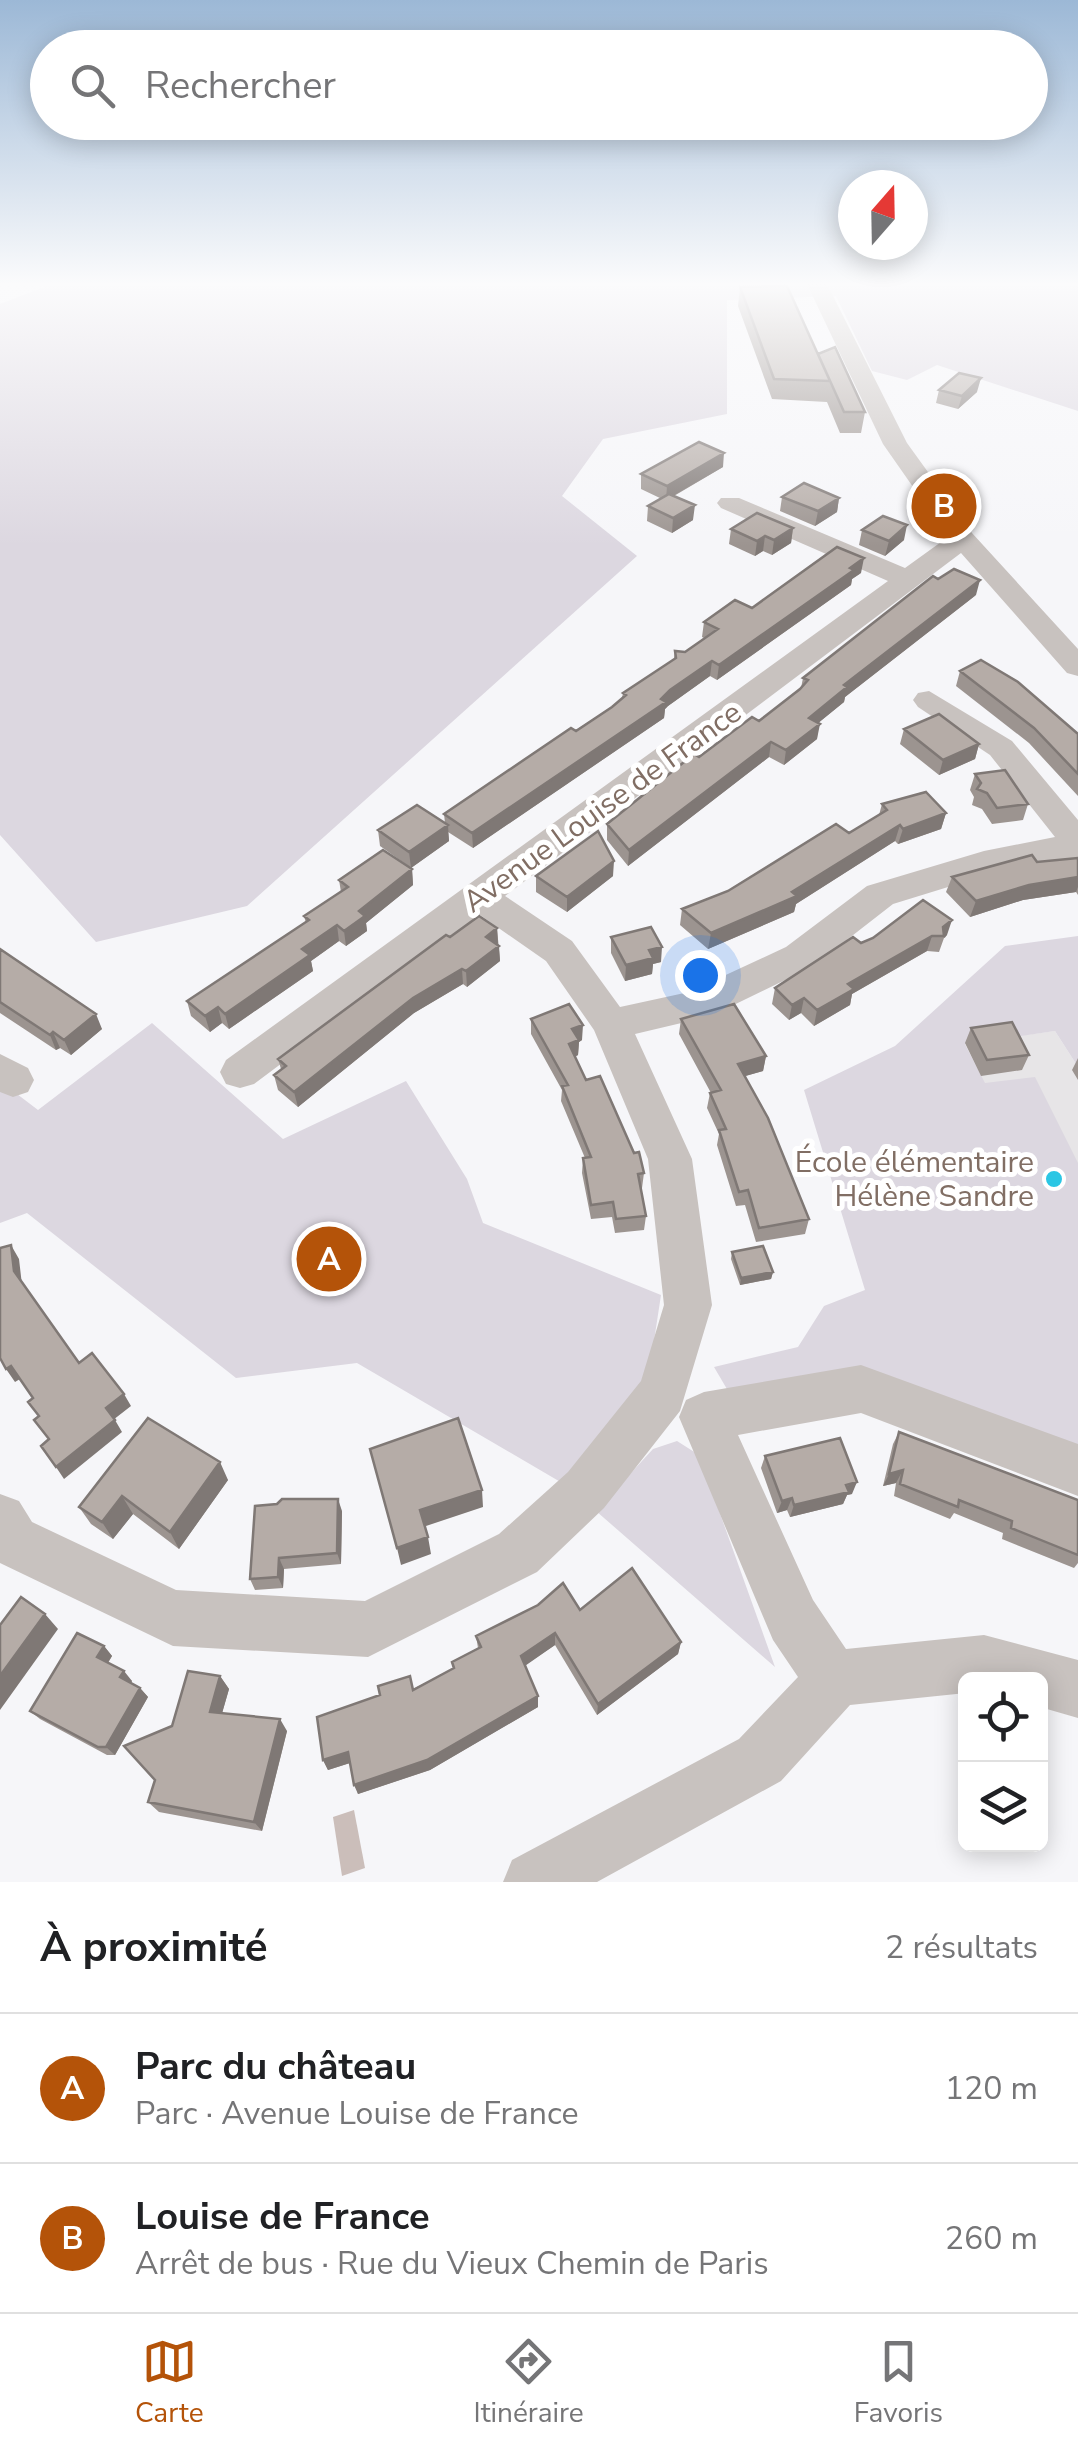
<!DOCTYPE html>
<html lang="fr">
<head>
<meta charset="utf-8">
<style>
	:root { --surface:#fff; --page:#f6f6f6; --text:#202124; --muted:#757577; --line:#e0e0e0; --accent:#b45309 }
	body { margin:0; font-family:"Nunito Sans",sans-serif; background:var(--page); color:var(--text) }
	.controls { position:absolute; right:30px; bottom:30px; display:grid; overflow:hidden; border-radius:15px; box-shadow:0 5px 25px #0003 }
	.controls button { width:90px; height:90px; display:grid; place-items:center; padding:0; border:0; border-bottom:2px solid var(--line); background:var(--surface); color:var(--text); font:50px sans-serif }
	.compass { position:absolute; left:838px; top:170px; width:90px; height:90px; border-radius:50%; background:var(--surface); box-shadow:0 5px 25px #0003; rotate:20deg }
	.you { position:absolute; left:700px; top:975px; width:35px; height:35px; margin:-25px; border:8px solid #fff; border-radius:50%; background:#1a73e8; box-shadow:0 0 0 15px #1a73e833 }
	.badge { display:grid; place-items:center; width:65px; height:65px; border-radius:50%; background:var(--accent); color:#fff; font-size:32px; font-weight:700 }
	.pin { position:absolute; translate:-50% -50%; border:5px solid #fff; box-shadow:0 2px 10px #0006 }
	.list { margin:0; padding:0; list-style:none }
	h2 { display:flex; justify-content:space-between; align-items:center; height:130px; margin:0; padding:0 40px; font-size:42px }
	h2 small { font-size:32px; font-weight:400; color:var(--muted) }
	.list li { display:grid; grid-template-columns:65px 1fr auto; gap:30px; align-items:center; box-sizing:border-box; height:150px; padding:0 40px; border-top:2px solid var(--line) }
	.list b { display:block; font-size:38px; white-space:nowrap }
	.list p { margin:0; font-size:32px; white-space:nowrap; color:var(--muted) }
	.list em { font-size:32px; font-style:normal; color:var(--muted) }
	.icon { flex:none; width:55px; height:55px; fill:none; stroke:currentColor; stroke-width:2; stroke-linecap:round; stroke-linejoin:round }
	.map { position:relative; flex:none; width:1078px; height:1882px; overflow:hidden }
	.search { position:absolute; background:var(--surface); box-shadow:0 5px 25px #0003; left:30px; right:30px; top:30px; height:110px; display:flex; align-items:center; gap:25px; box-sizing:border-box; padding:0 35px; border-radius:55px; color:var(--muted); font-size:38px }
	.sheet { height:430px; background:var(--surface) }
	nav { display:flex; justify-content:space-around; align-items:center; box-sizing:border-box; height:140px; border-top:2px solid var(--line); background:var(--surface); font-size:28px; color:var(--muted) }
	nav a { display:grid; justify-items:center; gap:5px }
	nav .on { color:var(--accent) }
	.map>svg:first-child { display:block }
	.built { fill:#e7e5e7 }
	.green { fill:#dcd7e0 }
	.water { fill:#cbbeba }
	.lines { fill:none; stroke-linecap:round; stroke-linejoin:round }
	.minor { fill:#c8c2bf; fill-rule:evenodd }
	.wall { fill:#9c9490 }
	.shaded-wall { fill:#7f7875 }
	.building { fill:#b5aca7; stroke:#7f7875; stroke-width:2.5 }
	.poi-dot { fill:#2bc6e4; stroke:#fff; stroke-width:4 }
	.labels { text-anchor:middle; stroke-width:10; stroke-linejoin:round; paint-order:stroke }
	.street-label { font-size:30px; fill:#816e64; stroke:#fff }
	.poi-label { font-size:30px; fill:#816e64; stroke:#fff; text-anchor:end }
</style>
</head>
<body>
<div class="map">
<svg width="1078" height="1882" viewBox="0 0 1078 1882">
	<rect width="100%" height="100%" fill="#f6f6f9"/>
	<path class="built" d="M 1055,1031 L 1078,1067 L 1078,1282 L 965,1043 Z"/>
	<path class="green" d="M 57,282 L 1078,282 L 1078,411 L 937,365 L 907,380 L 872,371 L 836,296 L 727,300 L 727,414 L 603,439 L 562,496 L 637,556 L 247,906 L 96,942 L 0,835 L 0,304 Z
		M 1078,936 L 1078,1067 L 1055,1031 L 965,1044 L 985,1083 L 1035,1077 L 1078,1163 L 1078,1458 L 857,1378 L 734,1401 L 714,1367 L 798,1347 L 824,1306 L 865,1290 L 804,1090 L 895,1046 L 1005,946 Z
		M 152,1023 L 283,1139 L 406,1081 L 467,1179 L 483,1223 L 661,1295 L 650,1367 L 621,1430 L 569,1487 L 357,1363 L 236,1378 L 27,1213 L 0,1223 L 0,1081 L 38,1110 Z
		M 677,1441 L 699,1455 L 775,1667 L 596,1511 L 653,1449 Z"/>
	<path class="water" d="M 354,1810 L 365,1868 L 342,1876 L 333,1817 Z"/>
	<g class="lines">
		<path class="minor" d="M 806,282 L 826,282 L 907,443 L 972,533 L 1078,649 L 1078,676 L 1067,673 L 961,553 L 505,896 L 572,941 L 620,1007 L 689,992 L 786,947 L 867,886 L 984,851 L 1055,837 L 990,755 L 918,707 L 913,700 L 918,693 L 929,691 L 1012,741 L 1078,820 L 1078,857 L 987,875 L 893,904 L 812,967 L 711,1016 L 635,1034 L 692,1159 L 712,1305 L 680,1411 L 604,1508 L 537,1572 L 368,1657 L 173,1646 L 0,1563 L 0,1494 L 19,1501 L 32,1522 L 176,1590 L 365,1601 L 499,1534 L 568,1472 L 641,1381 L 664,1305 L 648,1159 L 594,1030 L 546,961 L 480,915 L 254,1084 L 240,1088 L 226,1084 L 220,1072 L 226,1060 L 888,581 L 721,508 L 717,503 L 721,498 L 739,498 L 905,568 L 948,537 L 883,444 Z
			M 0,1054 L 28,1068 L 34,1080 L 28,1092 L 13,1097 L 0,1092 Z
			M 861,1365 L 1078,1444 L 1078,1496 L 861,1413 L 738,1435 L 813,1600 L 846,1649 L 984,1635 L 1078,1660 L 1078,1718 L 1040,1707 L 1040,1680 L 966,1680 L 966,1693 L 850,1705 L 781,1781 L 597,1882 L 503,1882 L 512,1860 L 739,1739 L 798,1677 L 773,1640 L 679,1417 L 686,1400 L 704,1392 Z"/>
	</g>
	<path class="wall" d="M 740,287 L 818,355 L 865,412 L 861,433 L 840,433 L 827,402 L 772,399 L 738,306 Z
		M 939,390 L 977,392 L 958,409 L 936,403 Z
		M 723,467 L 674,496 L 693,520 L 672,533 L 647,521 L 648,506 L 662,499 L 641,489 L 641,474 Z
		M 782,497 L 839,498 L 837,512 L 815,526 L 780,511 Z
		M 793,528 L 791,543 L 772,555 L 763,551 L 755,556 L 729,544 L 731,529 Z
		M 862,530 L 904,540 L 885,556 L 859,545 Z
		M 861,573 L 852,579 L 851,585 L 717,680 L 710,676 L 668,706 L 665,709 L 664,718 L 473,848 L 448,832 L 449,841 L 411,868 L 380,846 L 378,830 L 445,823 L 444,814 L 612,707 L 622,698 L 623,693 L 674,659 L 675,651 L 685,652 L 704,638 L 702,637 L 704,622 L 752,608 Z
		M 976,595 L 845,697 L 844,702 L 818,723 L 817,739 L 784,765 L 769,757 L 628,866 L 607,840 L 607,824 L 699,757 L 759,721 L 801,688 L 803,678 Z
		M 960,671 L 1078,734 L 1078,796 L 1029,743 L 956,686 Z
		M 904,729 L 979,744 L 975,759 L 939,775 L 900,744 Z
		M 975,774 L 1028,804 L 1023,820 L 992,824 L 982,809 L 972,805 L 974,797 L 970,790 Z
		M 882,804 L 946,813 L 941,829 L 898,844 L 895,841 L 796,904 L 794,912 L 708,949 L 680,925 L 682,909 L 728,891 L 849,833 L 879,815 Z
		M 1078,858 L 1078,895 L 1076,892 L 1023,900 L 970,917 L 946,892 L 952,877 L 1037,862 Z
		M 412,869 L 413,885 L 366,923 L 367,931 L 346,946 L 339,941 L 311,961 L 313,971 L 229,1029 L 222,1023 L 210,1032 L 191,1016 L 187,1001 L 306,923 L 304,916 L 341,892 L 339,880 Z
		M 536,876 L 613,876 L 567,912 L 536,892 Z
		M 497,928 L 500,961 L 467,987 L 463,984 L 414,1013 L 298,1107 L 278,1090 L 274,1075 L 281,1069 L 278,1059 L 450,937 Z
		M 947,935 L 944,938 L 939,952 L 927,951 L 852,994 L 850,1005 L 814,1026 L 801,1013 L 789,1020 L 772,1004 L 775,988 L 873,938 Z
		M 611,937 L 661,962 L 653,964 L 652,974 L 625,981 L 611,953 Z
		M 0,949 L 102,1029 L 71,1055 L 60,1048 L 56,1050 L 0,1013 Z
		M 531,1019 L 582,1040 L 579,1042 L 578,1055 L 575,1057 L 586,1080 L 644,1173 L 642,1188 L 641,1188 L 646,1216 L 644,1230 L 615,1233 L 612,1217 L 591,1219 L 582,1173 L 583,1158 L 585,1158 L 561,1101 L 562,1090 L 531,1034 Z
		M 681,1019 L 766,1056 L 763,1071 L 745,1076 L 809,1219 L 805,1234 L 756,1242 L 745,1205 L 736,1206 L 717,1145 L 719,1134 L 707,1108 L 710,1093 L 711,1093 L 679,1034 Z
		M 971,1028 L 1029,1055 L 1022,1070 L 981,1076 L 965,1043 Z
		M 1078,1058 L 1078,1080 L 1072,1070 Z
		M 732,1252 L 773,1272 L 771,1279 L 740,1285 L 731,1259 Z
		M 148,1418 L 228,1480 L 179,1549 L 133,1514 L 113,1539 L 91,1524 L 79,1507 Z
		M 899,1432 L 1078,1500 L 1078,1563 L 1074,1568 L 1002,1539 L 1003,1533 L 954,1513 L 950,1519 L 894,1496 L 896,1483 L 883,1486 L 893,1444 Z
		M 765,1456 L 852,1494 L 847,1495 L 843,1504 L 790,1517 L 787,1510 L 777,1513 L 761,1468 Z
		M 342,1511 L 341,1564 L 284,1569 L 283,1588 L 255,1590 L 250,1579 Z
		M 580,1610 L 681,1642 L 678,1654 L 597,1715 L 555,1645 L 525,1665 L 538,1707 L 430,1770 L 358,1794 L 350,1763 L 328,1770 L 323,1760 L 413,1689 L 453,1669 L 452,1662 L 478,1648 L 476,1636 Z
		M 104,1646 L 112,1656 L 108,1663 L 132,1681 L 131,1683 L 140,1688 L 148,1697 L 115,1755 L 107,1755 L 40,1719 L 30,1711 Z
		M 220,1676 L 229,1689 L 222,1713 L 287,1731 L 262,1831 L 159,1812 L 148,1802 Z"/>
	<path class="shaded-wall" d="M 981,378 L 977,392 L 958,409 L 962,396 Z
		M 724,453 L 723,467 L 666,500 L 667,486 Z
		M 839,498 L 837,512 L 815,526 L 818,511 Z
		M 695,505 L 693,520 L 672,533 L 673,518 Z
		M 907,525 L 904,540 L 885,556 L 889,541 Z
		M 793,528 L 791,543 L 772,555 L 774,540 Z
		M 765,536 L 763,551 L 755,556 L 757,541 Z
		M 864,558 L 861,573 L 852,579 L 851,585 L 717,680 L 719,665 Z
		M 980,580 L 976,595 L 845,697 L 844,702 L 806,733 L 809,718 L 844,685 Z
		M 712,661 L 710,676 L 668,706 L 665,709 L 664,718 L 473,848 L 472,833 L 661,699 L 670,690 Z
		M 820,724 L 817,739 L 784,765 L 786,750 Z
		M 771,742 L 769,757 L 628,866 L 629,850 Z
		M 979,744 L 975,759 L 939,775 L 943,760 Z
		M 946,813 L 941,829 L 898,844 L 903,829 Z
		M 448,825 L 449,841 L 411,868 L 409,852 Z
		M 900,825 L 895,841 L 796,904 L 794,912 L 708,949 L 711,933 L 792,892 Z
		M 614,861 L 613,876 L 567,912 L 567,897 Z
		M 412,869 L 413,885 L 366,923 L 367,931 L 346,946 L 344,931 L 359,911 Z
		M 1078,877 L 1078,887 L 1076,892 L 1023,900 L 970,917 L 976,901 L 1029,885 Z
		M 952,920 L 947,935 L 944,938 L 943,927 Z
		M 337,925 L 339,941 L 311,961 L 313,971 L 229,1029 L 225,1014 L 302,949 Z
		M 497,928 L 498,944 L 486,937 Z
		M 932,936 L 927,951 L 852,994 L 850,1005 L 814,1026 L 817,1010 L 848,984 Z
		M 499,946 L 500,961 L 467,987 L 466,971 Z
		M 662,947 L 661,962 L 653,964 L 652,974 L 625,981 L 626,965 L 649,950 Z
		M 462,969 L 463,984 L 414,1013 L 298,1107 L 294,1092 L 413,998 Z
		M 804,998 L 801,1013 L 789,1020 L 792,1005 Z
		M 218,1007 L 222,1023 L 210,1032 L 205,1016 Z
		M 96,1014 L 102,1029 L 71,1055 L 64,1040 Z
		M 583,1025 L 582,1040 L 579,1042 L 578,1055 L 569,1059 L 572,1029 Z
		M 53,1032 L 60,1048 L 56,1050 L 50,1035 Z
		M 766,1056 L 763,1071 L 735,1079 L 738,1064 Z
		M 11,1245 L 19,1259 L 22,1285 L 14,1271 Z
		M 773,1272 L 771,1279 L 740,1285 L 741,1278 Z
		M 11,1366 L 20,1379 L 15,1382 L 6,1369 Z
		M 124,1394 L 131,1406 L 113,1420 L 106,1408 Z
		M 115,1420 L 122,1432 L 64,1479 L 56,1467 Z
		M 220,1462 L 228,1480 L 179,1549 L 170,1532 Z
		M 903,1470 L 896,1483 L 883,1486 L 889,1474 Z
		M 857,1482 L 852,1494 L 847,1495 L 843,1504 L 790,1517 L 794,1505 Z
		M 482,1490 L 483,1507 L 423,1527 L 420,1510 Z
		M 122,1496 L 133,1514 L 113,1539 L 102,1522 Z
		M 792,1498 L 787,1510 L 777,1513 L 782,1501 Z
		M 338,1499 L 342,1511 L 341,1564 L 337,1553 Z
		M 428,1537 L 431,1554 L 401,1565 L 397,1548 Z
		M 279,1558 L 284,1569 L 283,1588 L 278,1577 Z
		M 45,1614 L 58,1629 L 0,1710 L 0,1676 Z
		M 555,1633 L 555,1645 L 522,1668 L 521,1656 Z
		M 681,1642 L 678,1654 L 597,1715 L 598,1704 Z
		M 104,1646 L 112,1656 L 105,1667 L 97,1657 Z
		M 124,1671 L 132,1681 L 128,1687 L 120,1677 Z
		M 220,1676 L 229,1689 L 219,1724 L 210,1712 Z
		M 140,1688 L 148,1697 L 115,1755 L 106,1747 Z
		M 538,1696 L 538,1707 L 430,1770 L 358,1794 L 354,1785 Z
		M 280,1719 L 287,1731 L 262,1831 L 254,1822 Z
		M 348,1752 L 353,1762 L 328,1770 L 323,1760 Z"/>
	<path class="building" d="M 787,286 L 830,381 L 774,379 L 740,287 Z
		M 835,347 L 865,412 L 844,412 L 818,354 Z
		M 959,373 L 981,378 L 962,396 L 939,390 Z
		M 699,442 L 724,453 L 667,486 L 641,474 Z
		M 804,483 L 839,498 L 818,511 L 782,497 Z
		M 669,494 L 695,505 L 673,518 L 648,506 Z
		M 757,513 L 793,528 L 774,540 L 765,536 L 757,541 L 731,529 Z
		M 883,516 L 907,525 L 889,541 L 862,530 Z
		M 837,547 L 864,558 L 850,568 L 854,570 L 719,665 L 712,661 L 670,690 L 661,699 L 666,702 L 472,833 L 444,814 L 571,728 L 576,731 L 612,707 L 626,695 L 623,693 L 676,658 L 675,651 L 685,652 L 718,629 L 704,622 L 735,600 L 752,608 Z
		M 954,569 L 980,580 L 844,685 L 847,687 L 809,718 L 820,724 L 786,750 L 771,742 L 629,850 L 607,824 L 694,754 L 699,757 L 752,717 L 759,721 L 800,689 L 808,680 L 803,678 L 933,576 L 938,579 Z
		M 981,660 L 1018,682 L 1078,734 L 1078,774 L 1034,728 L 960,671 Z
		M 939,714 L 979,744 L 943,760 L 904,729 Z
		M 1005,770 L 1028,804 L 997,808 L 987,793 L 977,789 L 981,783 L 975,774 Z
		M 926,792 L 946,813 L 903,829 L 900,825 L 792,892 L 797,896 L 711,933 L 682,909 L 728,891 L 836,824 L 849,833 L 887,810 L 882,804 Z
		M 417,805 L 448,825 L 409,852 L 378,830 Z
		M 598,831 L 614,861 L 567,897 L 536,876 Z
		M 383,850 L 412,869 L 359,911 L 365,916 L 344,931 L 337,925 L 302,949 L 310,955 L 225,1014 L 218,1007 L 205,1016 L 187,1001 L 309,920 L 304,916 L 348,887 L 339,880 Z
		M 1032,855 L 1037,862 L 1078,858 L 1078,877 L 1029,885 L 976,901 L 952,877 Z
		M 923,900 L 952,920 L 943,927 L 944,936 L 932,936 L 848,984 L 854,989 L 817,1010 L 804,998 L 792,1005 L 775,988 L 853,937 L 861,943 L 873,938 Z
		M 479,916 L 497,928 L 486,937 L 499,946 L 466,971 L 462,969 L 413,998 L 294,1092 L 274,1075 L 286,1066 L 278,1059 L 446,935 L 450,937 Z
		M 651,927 L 662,947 L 649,950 L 653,958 L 626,965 L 611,937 Z
		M 0,949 L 96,1014 L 64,1040 L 53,1032 L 50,1035 L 0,1002 Z
		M 569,1004 L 583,1025 L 572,1029 L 579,1040 L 569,1044 L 586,1080 L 600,1076 L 634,1153 L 639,1152 L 644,1173 L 638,1174 L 646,1216 L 616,1219 L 613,1202 L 591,1205 L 583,1158 L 591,1157 L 562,1086 L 568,1085 L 531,1019 Z
		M 734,1004 L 766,1056 L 738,1064 L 768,1118 L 809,1219 L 759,1228 L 748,1190 L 739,1192 L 719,1130 L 726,1129 L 710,1093 L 721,1090 L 681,1019 Z
		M 1012,1022 L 1029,1055 L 987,1060 L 971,1028 Z
		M 11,1245 L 14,1271 L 79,1363 L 92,1353 L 124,1394 L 106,1408 L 115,1420 L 56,1467 L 41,1446 L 49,1439 L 34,1420 L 39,1416 L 28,1402 L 33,1398 L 11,1366 L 6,1369 L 0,1358 L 0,1248 Z
		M 763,1246 L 773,1272 L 741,1278 L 732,1252 Z
		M 148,1418 L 220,1462 L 170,1532 L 122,1496 L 102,1522 L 79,1507 Z
		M 458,1418 L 482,1490 L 420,1510 L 428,1537 L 397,1548 L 370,1449 Z
		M 899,1432 L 1078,1500 L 1078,1555 L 1011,1528 L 1012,1521 L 959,1500 L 958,1507 L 900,1484 L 903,1470 L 889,1474 Z
		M 840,1438 L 857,1482 L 846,1485 L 849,1492 L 794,1505 L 792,1498 L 782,1501 L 765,1456 Z
		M 282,1499 L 338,1499 L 337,1553 L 279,1558 L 278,1577 L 250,1579 L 255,1506 L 277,1504 Z
		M 632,1568 L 681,1642 L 598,1704 L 555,1633 L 521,1656 L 538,1696 L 427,1760 L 354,1785 L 348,1752 L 323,1760 L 317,1717 L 380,1695 L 378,1686 L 410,1676 L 413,1690 L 454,1668 L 452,1662 L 481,1647 L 476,1636 L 538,1605 L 563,1583 L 580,1610 Z
		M 21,1597 L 45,1614 L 0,1676 L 0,1625 Z
		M 77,1633 L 104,1646 L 97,1657 L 124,1671 L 120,1677 L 140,1688 L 106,1747 L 98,1747 L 30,1711 Z
		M 188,1671 L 220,1676 L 210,1712 L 280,1719 L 254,1822 L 148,1802 L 155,1780 L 124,1746 L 172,1726 Z"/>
	<linearGradient id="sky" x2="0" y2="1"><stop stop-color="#9cb8d6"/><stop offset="0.52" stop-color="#fbfbfc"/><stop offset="1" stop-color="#fbfbfc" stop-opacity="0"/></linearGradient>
	<rect width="1078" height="546" fill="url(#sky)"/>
	<circle class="poi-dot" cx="1054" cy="1179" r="10"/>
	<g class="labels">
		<g class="street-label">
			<text transform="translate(602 807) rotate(-36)" y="10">Avenue Louise de France</text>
		</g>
		<g class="poi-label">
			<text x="1034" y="1172">École élémentaire<tspan x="1034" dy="34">Hélène Sandre</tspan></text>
		</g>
	</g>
</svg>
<div class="controls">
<button><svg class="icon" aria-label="locate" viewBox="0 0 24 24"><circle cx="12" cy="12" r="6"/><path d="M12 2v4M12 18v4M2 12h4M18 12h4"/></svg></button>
<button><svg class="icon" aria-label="layers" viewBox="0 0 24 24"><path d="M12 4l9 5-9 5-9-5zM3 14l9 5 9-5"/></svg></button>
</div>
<svg class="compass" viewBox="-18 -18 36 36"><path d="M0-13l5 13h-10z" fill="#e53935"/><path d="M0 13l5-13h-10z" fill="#757577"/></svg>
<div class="you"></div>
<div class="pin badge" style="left:329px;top:1259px">A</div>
<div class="pin badge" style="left:944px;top:506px">B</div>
<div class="search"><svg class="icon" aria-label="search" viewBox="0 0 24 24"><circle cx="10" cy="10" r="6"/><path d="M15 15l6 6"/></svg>Rechercher</div>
</div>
<section class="sheet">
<h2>À proximité<small>2 résultats</small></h2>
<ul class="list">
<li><span class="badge">A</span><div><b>Parc du château</b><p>Parc · Avenue Louise de France</p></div><em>120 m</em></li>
<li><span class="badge">B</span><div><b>Louise de France</b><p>Arrêt de bus · Rue du Vieux Chemin de Paris</p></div><em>260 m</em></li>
</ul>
</section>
<nav>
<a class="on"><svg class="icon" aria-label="map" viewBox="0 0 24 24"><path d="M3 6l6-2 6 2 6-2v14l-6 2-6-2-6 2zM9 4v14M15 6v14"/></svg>Carte</a>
<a><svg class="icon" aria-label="directions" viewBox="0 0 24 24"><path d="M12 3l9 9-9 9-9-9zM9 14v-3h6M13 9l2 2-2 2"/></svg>Itinéraire</a>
<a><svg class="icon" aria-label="saved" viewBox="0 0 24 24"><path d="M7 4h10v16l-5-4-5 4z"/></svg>Favoris</a>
</nav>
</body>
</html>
